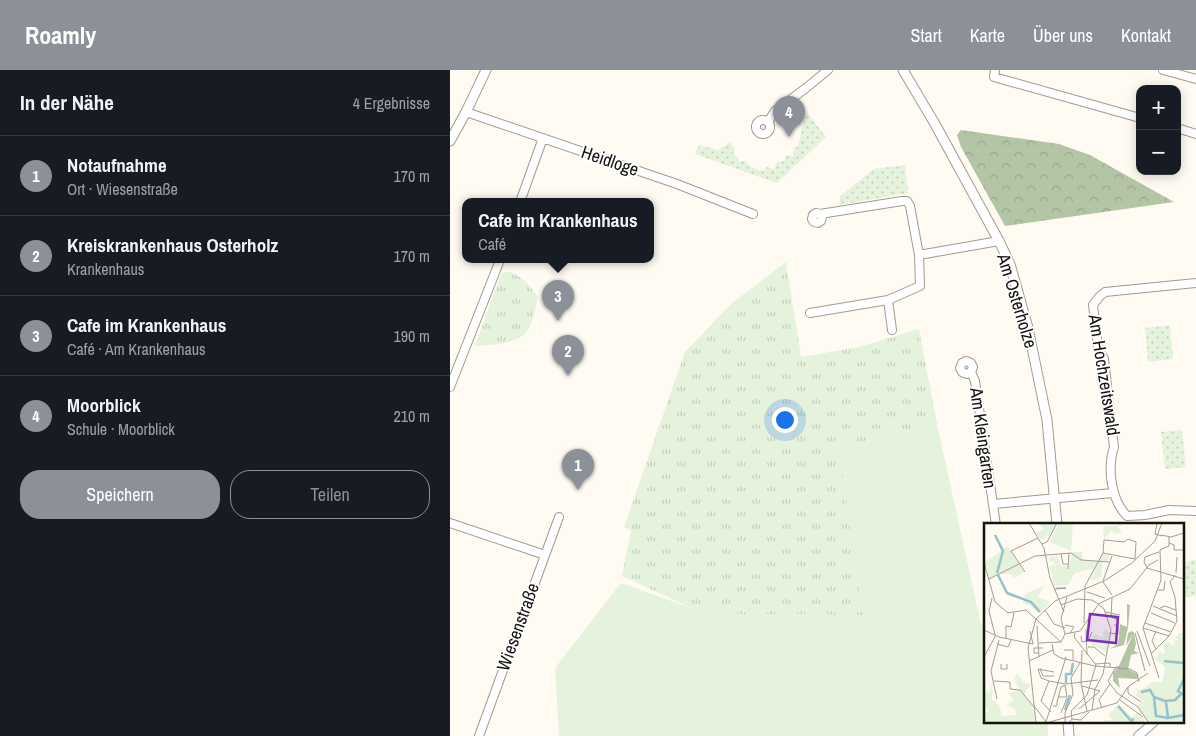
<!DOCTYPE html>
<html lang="de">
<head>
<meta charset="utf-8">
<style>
	:root { --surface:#171b24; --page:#242831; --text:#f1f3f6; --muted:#9ea1a6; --line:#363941; --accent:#8c9099 }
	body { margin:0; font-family:"Archivo Narrow",sans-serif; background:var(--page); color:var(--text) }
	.controls { position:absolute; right:15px; top:15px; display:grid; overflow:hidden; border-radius:10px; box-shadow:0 2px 12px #0003 }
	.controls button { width:45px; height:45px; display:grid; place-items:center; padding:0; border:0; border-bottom:1px solid var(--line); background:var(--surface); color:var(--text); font:25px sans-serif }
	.you { position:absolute; left:334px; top:349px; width:18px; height:18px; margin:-12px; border:4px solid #fff; border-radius:50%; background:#1a73e8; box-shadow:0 0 0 8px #1a73e833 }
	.badge { display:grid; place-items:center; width:32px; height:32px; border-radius:50%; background:var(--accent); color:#fff; font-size:16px; font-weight:700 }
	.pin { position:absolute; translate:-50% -41px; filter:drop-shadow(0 1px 2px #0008) }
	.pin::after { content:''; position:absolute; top:26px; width:18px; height:15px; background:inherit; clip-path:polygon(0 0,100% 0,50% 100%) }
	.popup { position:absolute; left:12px; top:128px; width:192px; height:65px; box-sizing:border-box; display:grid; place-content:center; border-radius:10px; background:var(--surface); filter:drop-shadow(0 1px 4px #0005); font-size:16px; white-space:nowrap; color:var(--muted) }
	.popup b { font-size:19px; color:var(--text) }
	.popup::after { content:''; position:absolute; left:50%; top:100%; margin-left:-10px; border:10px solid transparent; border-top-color:var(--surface) }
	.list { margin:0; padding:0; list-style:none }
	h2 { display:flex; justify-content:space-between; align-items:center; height:65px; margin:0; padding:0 20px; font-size:21px }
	h2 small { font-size:16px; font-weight:400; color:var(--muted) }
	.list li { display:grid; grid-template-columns:32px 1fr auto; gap:15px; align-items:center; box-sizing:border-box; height:80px; padding:0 20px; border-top:1px solid var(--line) }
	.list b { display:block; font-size:19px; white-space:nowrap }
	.list p { margin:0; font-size:16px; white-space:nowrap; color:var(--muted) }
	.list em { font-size:16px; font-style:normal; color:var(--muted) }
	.actions { display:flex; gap:10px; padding:15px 20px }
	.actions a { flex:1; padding:11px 0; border:1px solid var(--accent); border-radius:20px; text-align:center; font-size:18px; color:var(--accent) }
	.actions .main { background:var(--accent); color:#fff }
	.map { position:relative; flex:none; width:746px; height:666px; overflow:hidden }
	header { display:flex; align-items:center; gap:30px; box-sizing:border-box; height:70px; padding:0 25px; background:var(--accent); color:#fff }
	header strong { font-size:24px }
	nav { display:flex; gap:28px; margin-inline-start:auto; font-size:18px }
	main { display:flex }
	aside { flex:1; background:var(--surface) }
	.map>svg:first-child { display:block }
	.grass { fill:url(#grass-tufts) }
	.forest { fill:url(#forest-crowns) }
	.park { fill:url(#park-dots) }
	.garden { fill:#e5f2dc }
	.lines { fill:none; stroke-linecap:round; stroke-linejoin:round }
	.minor-casing { stroke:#a09b8d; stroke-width:10 }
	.tertiary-casing { stroke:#a09b8d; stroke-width:11 }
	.minor { stroke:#fff; stroke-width:8 }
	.tertiary { stroke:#fff; stroke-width:9 }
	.labels { text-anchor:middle; stroke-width:4; stroke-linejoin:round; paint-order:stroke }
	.street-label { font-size:18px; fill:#15130e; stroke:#fff }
	.inset-river { fill:none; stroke:#95c2c8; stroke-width:2.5 }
	.inset-road { fill:none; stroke:#a19e97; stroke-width:1 }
	.view { fill:#7b2cbf; fill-opacity:0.15; stroke:#7b2cbf; stroke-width:2.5 }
	.inset-edge { fill:none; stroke:#15130e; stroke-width:2.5 }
</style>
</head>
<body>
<header>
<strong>Roamly</strong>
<nav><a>Start</a><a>Karte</a><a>Über uns</a><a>Kontakt</a></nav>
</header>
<main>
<aside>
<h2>In der Nähe<small>4 Ergebnisse</small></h2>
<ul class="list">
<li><span class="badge">1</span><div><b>Notaufnahme</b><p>Ort · Wiesenstraße</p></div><em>170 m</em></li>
<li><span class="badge">2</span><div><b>Kreiskrankenhaus Osterholz</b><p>Krankenhaus</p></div><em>170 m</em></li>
<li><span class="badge">3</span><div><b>Cafe im Krankenhaus</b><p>Café · Am Krankenhaus</p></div><em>190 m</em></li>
<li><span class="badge">4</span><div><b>Moorblick</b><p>Schule · Moorblick</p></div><em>210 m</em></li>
</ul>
<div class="actions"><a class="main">Speichern</a><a>Teilen</a></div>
</aside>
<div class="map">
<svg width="746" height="666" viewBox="0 0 746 666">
	<defs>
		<pattern id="grass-tufts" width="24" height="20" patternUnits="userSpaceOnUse" patternTransform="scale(1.25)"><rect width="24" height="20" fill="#e5f2dc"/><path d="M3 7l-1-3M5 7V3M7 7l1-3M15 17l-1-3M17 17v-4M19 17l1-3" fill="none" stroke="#c4cfbc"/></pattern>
		<pattern id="forest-crowns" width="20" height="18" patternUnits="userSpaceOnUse" patternTransform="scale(1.25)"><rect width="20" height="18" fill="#b3c5a5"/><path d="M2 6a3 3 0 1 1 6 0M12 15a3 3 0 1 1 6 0" fill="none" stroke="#99a88d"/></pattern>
		<pattern id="park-dots" width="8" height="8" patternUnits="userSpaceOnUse" patternTransform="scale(1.25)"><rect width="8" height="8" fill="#e5f2dc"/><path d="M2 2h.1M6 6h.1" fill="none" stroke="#c4cfbc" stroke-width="1.8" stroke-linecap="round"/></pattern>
	</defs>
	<rect width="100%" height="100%" fill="#fffbf2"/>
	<path class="grass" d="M 336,192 L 351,287 L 409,277 L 469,259 L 487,354 L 390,379 L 413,545 L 307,544 L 297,545 L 244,539 L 172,506 L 181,460 L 174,457 L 235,282 L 281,234 Z
		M 56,202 C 69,202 81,217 88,227 C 86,236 84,245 81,254 C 72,276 45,274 25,276 L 51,204 Z"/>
	<path class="forest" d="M 511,60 L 609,74 L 640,85 L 724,132 L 555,156 L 511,77 L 507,65 Z"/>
	<path class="park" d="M 356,41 L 376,67 L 327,113 L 245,84 L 249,75 L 268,80 L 280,72 L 285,80 L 283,82 L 290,92 L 295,90 C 300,98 306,99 315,101 L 316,97 L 325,99 L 327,91 L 331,92 L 335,89 L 336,85 L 343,86 L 344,77 L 348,77 Z
		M 455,95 L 458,123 L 390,135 L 390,126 L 424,99 Z
		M 720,255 L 723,289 L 698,292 L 695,258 Z
		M 732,360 L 736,397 L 715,399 L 711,362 Z
		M 746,490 L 746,526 L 733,527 L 732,492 Z"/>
	<path class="garden" d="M 487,354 L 531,555 L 535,556 L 535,652 L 598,652 L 598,666 L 109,666 L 105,598 L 171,513 L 244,539 L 297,545 L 307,544 L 412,545 L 389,379 Z"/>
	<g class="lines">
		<defs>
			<path id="minor" d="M 545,0 L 544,7 L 690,48
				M 713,0 L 746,9
				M 16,42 L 227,114 L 303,144
				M306 57a7 7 0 1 1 14 0a7 7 0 1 1-14 0Z
				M 318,52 L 325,41 L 356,18 L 378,0
				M 727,58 L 746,64
				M 70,132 L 93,68
				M 469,185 L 549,171
				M 746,213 L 655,222 L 649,227 L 643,235 L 648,278 L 654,289 L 664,377 C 657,398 661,430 677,446 L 695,445 L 719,440 L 746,441
				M 438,230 L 442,260
				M 360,243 L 438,230 L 470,216 L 469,185 L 460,136 L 457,131 L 452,131 L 370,144 L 366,143 L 363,145 L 362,149 L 364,152 L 368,153 L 371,151 L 372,147 L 370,144
				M 521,302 L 517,304 L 512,302 L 510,298 L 512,293 L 516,291 L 521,293 L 523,297 L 521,302 L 525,311 L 546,455
				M 0,317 L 50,190
				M 543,434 L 663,423
				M 0,453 L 95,485
				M 29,666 L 109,447
				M 688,666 L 703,653"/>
			<path id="tertiary" d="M 453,0 L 485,54 L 549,171 L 560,194 L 578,258 L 597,350 L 607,455
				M 0,71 L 16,42 L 36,0
				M 618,652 L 619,666"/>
		</defs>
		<use href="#minor" class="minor-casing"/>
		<use href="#tertiary" class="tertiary-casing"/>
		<use href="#minor" class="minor"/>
		<use href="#tertiary" class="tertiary"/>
	</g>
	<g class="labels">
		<g class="street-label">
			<text transform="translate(160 91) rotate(19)" y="6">Heidloge</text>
			<text transform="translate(567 231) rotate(73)" y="6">Am Osterholze</text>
			<text transform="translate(654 305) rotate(81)" y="6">Am Hochzeitswald</text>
			<text transform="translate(533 368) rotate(82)" y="6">Am Kleingarten</text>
			<text transform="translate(68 557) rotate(-70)" y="6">Wiesenstraße</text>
		</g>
	</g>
	<g transform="translate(534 453)">
		<rect width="200" height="200" fill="#fffbf2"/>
		<path d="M 53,0 L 73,0 L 66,12 L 58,17 L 52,10 L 60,6 ZM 75,0 L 89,0 L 87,28 L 66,19 ZM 134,0 L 139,2 L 133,3 L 138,9 L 130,11 L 128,7 L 120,16 L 119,3 L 132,3 ZM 24,23 L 40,49 L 31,55 L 26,51 L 16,51 L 5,56 L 3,46 L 6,44 L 2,44 L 1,39 ZM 88,29 L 98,29 L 99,37 L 115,38 L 119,31 L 125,32 L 124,38 L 119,37 L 117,55 L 106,58 L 112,46 L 102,47 L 91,50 L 84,62 L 70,63 L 66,43 L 71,42 L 70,38 L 66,39 L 65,35 L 73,33 L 77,43 L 84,43 L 84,48 ZM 59,63 L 54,75 L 65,78 L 65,81 L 54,90 L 46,82 L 39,81 L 41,71 ZM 195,110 L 200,110 L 200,200 L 166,200 L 153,183 L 159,178 L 150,171 L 155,170 L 151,165 L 157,167 L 168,159 L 178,159 L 181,144 L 171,136 L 176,129 L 181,131 L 179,123 L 184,118 L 191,124 L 189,118 L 195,117 L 191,115 ZM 135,181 L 149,195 L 152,190 L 163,200 L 123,200 L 120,197 L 129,197 L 124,192 Z" fill="#e5f2dc"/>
		<path d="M 143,81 L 146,82 L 144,105 L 140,122 L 126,126 L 134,121 L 136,101 L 143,104 ZM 148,108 L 150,110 L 152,121 L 150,128 L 155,130 L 147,132 L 144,146 L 153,151 L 154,156 L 134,155 L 136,165 L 129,158 L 129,150 L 135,143 L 149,111 L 142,123 L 144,110 Z" fill="#b3c5a5"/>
		<path d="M 33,150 L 39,159 L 47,161 L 40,172 L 43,176 L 48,169 L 44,177 L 49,183 L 51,200 L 0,200 L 0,190 L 5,188 L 0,181 L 0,169 L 5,170 L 9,157 L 8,176 L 15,182 L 18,193 L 32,192 L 31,186 L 22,182 L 30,177 L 24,170 L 36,167 L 30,156 Z" fill="#e5f2dc"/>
		<path d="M 119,107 L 123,107 L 127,115 L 122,129 L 107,121 L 108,114 L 110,111 L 119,114 Z" fill="#e5f2dc"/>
		<path class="inset-river" d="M 11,12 L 19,28 L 13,50M 14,52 L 23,70 L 47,79 L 56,89M 180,138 L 199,140M 200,156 L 194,168 L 200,172M 82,160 L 82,151 L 87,151 L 89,140M 157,169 L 166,167 L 170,174 L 181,178 L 191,177 L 197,171M 170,175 L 172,193 L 184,195M 182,179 L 184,195 L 200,192M 134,183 L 148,199 L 149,195M 81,187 L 86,172"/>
		<path class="inset-road" d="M 45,0 L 60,25 L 66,55 L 80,89M 173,0 L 171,11 L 178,13M 177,12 L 187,14 L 200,10M 185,20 L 190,22 L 190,27 L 200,27M 58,21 L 63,19 L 73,0M 176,27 L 185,23 L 185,14M 119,30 L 151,36M 77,31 L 79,41 L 84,41M 0,39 L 11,79 L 24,90 L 42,87 L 77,119M 163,45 L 200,56M 163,45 L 160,39 L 161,34 L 175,29M 84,46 L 85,30M 41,49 L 27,28 L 54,15M 192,50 L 193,34M 5,56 L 51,33 L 87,30 L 97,37 L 126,39M 119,58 L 128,33M 119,59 L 128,72M 70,67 L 73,65 L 82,65 L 72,66M 174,67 L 180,67 L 181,58M 103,69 L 121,75M 8,75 L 5,88 L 11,112M 114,81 L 146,66 L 165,42 L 174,37M 114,81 L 120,86 L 127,107 L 119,151M 77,82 L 93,76 L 108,77 L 114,81M 169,83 L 193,93M 176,85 L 181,83 L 192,87M 61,87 L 70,101 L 81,105M 121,89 L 136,92M 167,90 L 191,100M 127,92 L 134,97 L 127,94 L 128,74M 100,100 L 101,63 L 119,30 L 120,17 L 140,19 L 144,16 L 152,19 L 151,36M 161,100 L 187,109M 81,102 L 90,104 L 86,110M 53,103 L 55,134M 159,105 L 177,57 L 176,27M 159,105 L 175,155M 159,105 L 185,113M 102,106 L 103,132M 0,107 L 15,114 L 49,121 L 46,108M 153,108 L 166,143M 172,108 L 168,118 L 172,126M 125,110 L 134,111 L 134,102 L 130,102M 151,110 L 161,148M 81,111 L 96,108 L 114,82M 97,113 L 98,119 L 104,118 L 108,109M 22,115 L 22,103 L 27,104 L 30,90M 77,119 L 81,111 L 77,96 L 83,74M 55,120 L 77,119M 13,121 L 24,124 L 27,117M 68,121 L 70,131 L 77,135 L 111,143 L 146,146 L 153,150 L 155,159M 104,124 L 110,124 L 121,133M 80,127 L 89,127 L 89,137M 98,127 L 97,160 L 103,188M 54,130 L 50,130 L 50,125 L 59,125M 167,131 L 185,113 L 193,98 L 191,74 L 186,59 L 191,52M 0,134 L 12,112M 45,138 L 69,127M 17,141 L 17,146 L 23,146 L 23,141M 111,141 L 126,140 L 126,144M 136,144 L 132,144 L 124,158 L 133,170 L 154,184 L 165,200M 56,145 L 59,153 L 70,153M 70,149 L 54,146 L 57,155 L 65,158 L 82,161 L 114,157M 10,158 L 26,159 L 26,166 L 36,167 L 50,184M 65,158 L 57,178 L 67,189M 144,164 L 144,170 L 157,179M 13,176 L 7,148 L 15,117M 136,177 L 159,194M 69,183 L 72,183 L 73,182 L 73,179 L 77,164 L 81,162 L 83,174 L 75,174M 51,184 L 62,199M 118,185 L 115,177 L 126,161M 95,186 L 116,168 L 98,163M 108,187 L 111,166 L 119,151M 77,190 L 83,175M 88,196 L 97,197 L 105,189M 62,199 L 82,134M 52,200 L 44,125 L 52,96 L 71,78 L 120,58 L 148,40 L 171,18 L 178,0M 62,200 L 133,180 L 144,164 L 164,150M 81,200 L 81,190 L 89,171 L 87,155 L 96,140M 85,200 L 88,196 L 87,188 L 103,172 L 112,142 L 90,114 L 91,110"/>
		<path class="view" d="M 106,91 L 134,94 L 132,120 L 103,117 Z"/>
		<rect width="200" height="200" class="inset-edge"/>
	</g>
</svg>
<div class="controls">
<button>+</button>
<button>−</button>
</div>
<div class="you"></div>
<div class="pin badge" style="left:128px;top:420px">1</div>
<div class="pin badge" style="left:118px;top:306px">2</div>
<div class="pin badge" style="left:108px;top:251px">3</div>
<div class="popup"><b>Cafe im Krankenhaus</b>Café</div>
<div class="pin badge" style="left:339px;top:67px">4</div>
</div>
</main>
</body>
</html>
